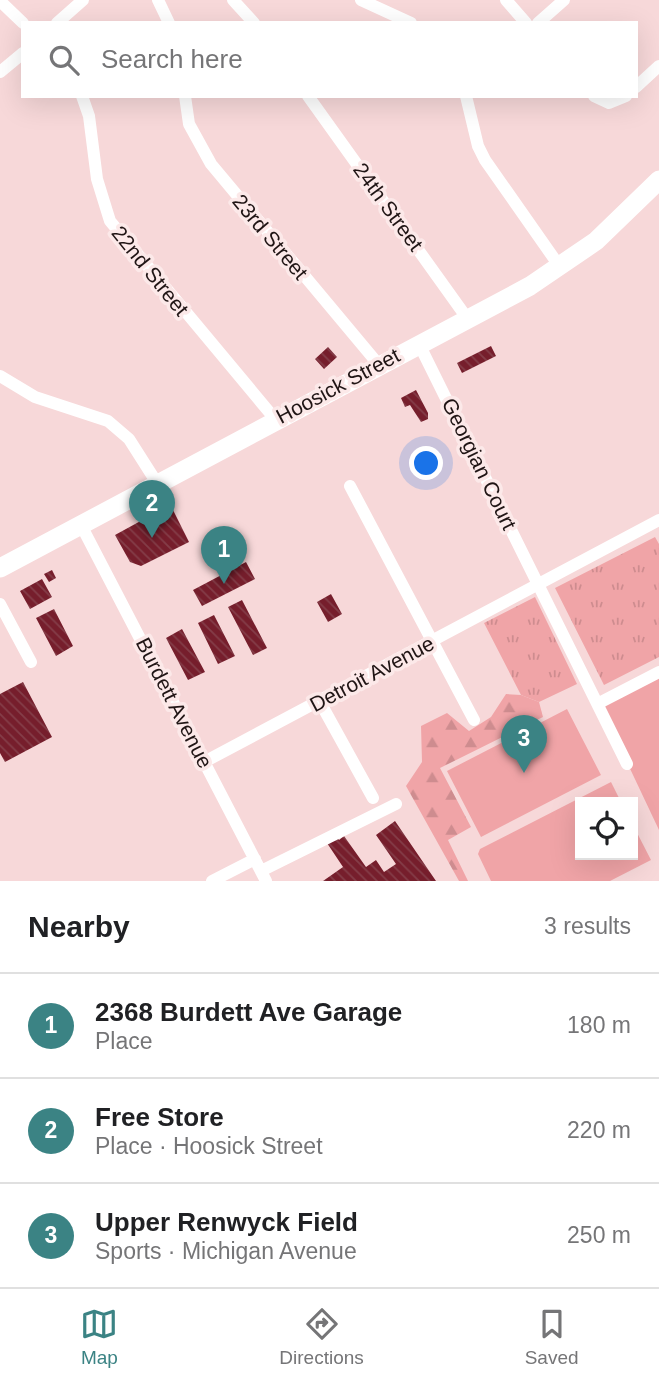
<!DOCTYPE html>
<html lang="en">
<head>
<meta charset="utf-8">
<style>
	:root { --surface:#fff; --page:#f6f6f6; --text:#202124; --muted:#757577; --line:#e0e0e0; --accent:#3b8384 }
	body { margin:0; font-family:Arial,sans-serif; background:var(--page); color:var(--text) }
	.controls { position:absolute; right:21px; bottom:21px; display:grid; overflow:hidden; border-radius:0px; box-shadow:0 7px 28px #0002 }
	.controls button { width:63px; height:63px; display:grid; place-items:center; padding:0; border:0; border-bottom:2px solid var(--line); background:var(--surface); color:var(--text); font:35px sans-serif }
	.you { position:absolute; left:427px; top:464px; width:24px; height:24px; margin:-18px; border:5px solid #fff; border-radius:50%; background:#1a73e8; box-shadow:0 0 0 10px #1a73e833 }
	.badge { display:grid; place-items:center; width:46px; height:46px; border-radius:50%; background:var(--accent); color:#fff; font-size:23px; font-weight:700 }
	.pin { position:absolute; translate:-50% -58px; filter:drop-shadow(0 2px 4px #0008) }
	.pin::after { content:''; position:absolute; top:37px; width:24px; height:21px; background:inherit; clip-path:polygon(0 0,100% 0,50% 100%) }
	.list { margin:0; padding:0; list-style:none }
	h2 { display:flex; justify-content:space-between; align-items:center; height:91px; margin:0; padding:0 28px; font-size:30px }
	h2 small { font-size:23px; font-weight:400; color:var(--muted) }
	.list li { display:grid; grid-template-columns:46px 1fr auto; gap:21px; align-items:center; box-sizing:border-box; height:105px; padding:0 28px; border-top:2px solid var(--line) }
	.list b { display:block; font-size:26px; white-space:nowrap }
	.list p { margin:0; font-size:23px; white-space:nowrap; color:var(--muted) }
	.list em { font-size:23px; font-style:normal; color:var(--muted) }
	.icon { flex:none; width:38px; height:38px; fill:none; stroke:currentColor; stroke-width:2; stroke-linecap:round; stroke-linejoin:round }
	.map { position:relative; flex:none; width:659px; height:881px; overflow:hidden }
	.search { position:absolute; background:var(--surface); box-shadow:0 7px 28px #0002; left:21px; right:21px; top:21px; height:77px; display:flex; align-items:center; gap:18px; box-sizing:border-box; padding:0 24px; border-radius:0px; color:var(--muted); font-size:26px }
	.sheet { height:406px; background:var(--surface) }
	nav { display:flex; justify-content:space-around; align-items:center; box-sizing:border-box; height:98px; border-top:2px solid var(--line); background:var(--surface); font-size:19px; color:var(--muted) }
	nav a { display:grid; justify-items:center; gap:4px }
	nav .on { color:var(--accent) }
	.map>svg:first-child { display:block }
	.grass { fill:url(#grass-tufts) }
	.forest { fill:url(#forest-firs) }
	.park { fill:#f0a4a7 }
	.building { fill:url(#building-back-hatch) }
	.lines { fill:none; stroke-linecap:round; stroke-linejoin:round }
	.minor { stroke:#fff; stroke-width:12 }
	.highway { stroke:#fff; stroke-width:19 }
	.labels { text-anchor:middle; stroke-width:7; stroke-linejoin:round; paint-order:stroke }
	.street-label { font-size:21px; fill:#201515; stroke:#fce9e9 }
</style>
</head>
<body>
<div class="map">
<svg width="659" height="881" viewBox="0 0 659 881">
	<defs>
		<pattern id="grass-tufts" width="24" height="20" patternUnits="userSpaceOnUse" patternTransform="scale(1.75)"><rect width="24" height="20" fill="#f0a4a7"/><path d="M3 7l-1-3M5 7V3M7 7l1-3M15 17l-1-3M17 17v-4M19 17l1-3" fill="none" stroke="#ce8c8f"/></pattern>
		<pattern id="forest-firs" width="22" height="20" patternUnits="userSpaceOnUse" patternTransform="scale(1.75)"><rect width="22" height="20" fill="#f0a4a7"/><path d="M5 1l3.5 6h-7zM16 11l3.5 6h-7z" fill="#ce8c8f"/></pattern>
		<pattern id="building-back-hatch" width="6" height="6" patternUnits="userSpaceOnUse" patternTransform="scale(1.75)"><rect width="6" height="6" fill="#761e2c"/><path d="M-1 5l2 2M0 0l6 6M5-1l2 2" fill="none" stroke="#843d48"/></pattern>
	</defs>
	<rect width="100%" height="100%" fill="#f7d8d9"/>
	<path class="grass" d="M 655,537 L 659,544 L 659,657 L 604,685 L 555,588 Z
		M 535,597 L 577,684 L 539,702 L 521,695 L 484,623 Z"/>
	<path class="forest" d="M 506,694 L 521,695 L 539,702 L 543,717 L 440,768 L 471,827 L 448,840 L 468,881 L 459,881 L 406,786 L 422,762 L 421,726 L 447,713 L 469,731 L 491,717 Z"/>
	<path class="park" d="M 659,672 L 659,830 L 599,703 Z
		M 567,709 L 601,775 L 481,837 L 447,771 Z
		M 611,782 L 621,802 L 580,802 L 580,855 L 633,855 L 633,825 L 651,860 L 610,881 L 491,881 L 478,854 L 480,849 Z"/>
	<path class="building" d="M 491,346 L 496,356 L 462,373 L 457,363 Z
		M 328,347 L 337,357 L 324,369 L 315,359 Z
		M 416,390 L 428,413 L 428,419 L 421,422 L 410,405 L 405,407 L 401,398 Z
		M 168,506 L 172,508 L 189,542 L 141,566 L 130,562 L 115,535 Z
		M 246,562 L 255,579 L 202,606 L 193,590 Z
		M 52,570 L 56,578 L 49,582 L 44,574 Z
		M 42,579 L 52,597 L 30,609 L 20,591 Z
		M 331,594 L 342,614 L 328,622 L 317,602 Z
		M 242,600 L 267,648 L 253,655 L 228,607 Z
		M 54,609 L 73,646 L 56,656 L 36,618 Z
		M 214,615 L 235,656 L 218,664 L 198,623 Z
		M 182,629 L 205,672 L 188,680 L 166,638 Z
		M 23,682 L 52,737 L 5,762 L 0,753 L 0,694 Z
		M 395,821 L 436,881 L 323,881 L 343,867 L 327,843 L 336,836 L 339,840 L 344,836 L 366,867 L 376,860 L 384,872 L 396,864 L 376,835 Z"/>
	<g class="lines">
		<path class="minor" d="M 158,0 L 169,23
			M 233,0 L 254,23
			M 361,0 L 411,23
			M 506,0 L 526,23
			M 0,1 L 23,23
			M 57,23 L 83,0
			M 538,23 L 564,0
			M 0,72 L 23,53
			M 636,87 L 659,66
			M 82,96 L 89,116 L 97,179 L 110,221 L 275,419
			M 185,96 L 189,124 L 211,164 L 379,365
			M 308,96 L 467,318
			M 466,96 L 478,146 L 485,160 L 560,267
			M 594,96 L 609,103 L 626,96
			M 419,344 L 627,764
			M 0,376 L 35,397 L 108,421 L 129,439 L 157,483
			M 350,486 L 474,720
			M 81,525 L 266,881
			M 0,604 L 31,662
			M 320,702 L 373,798
			M 599,703 L 659,672
			M 204,762 L 659,520
			M 261,871 L 396,804
			M 212,881 L 255,859"/>
		<path class="highway" d="M 0,568 L 530,286 L 596,241 L 659,180"/>
	</g>
	<g class="labels">
		<g class="street-label">
			<text transform="translate(388 207) rotate(54)" y="7">24th Street</text>
			<text transform="translate(270 237) rotate(50)" y="7">23rd Street</text>
			<text transform="translate(150 271) rotate(51)" y="7">22nd Street</text>
			<text transform="translate(338 386) rotate(-28)" y="7">Hoosick Street</text>
			<text transform="translate(479 464) rotate(64)" y="7">Georgian Court</text>
			<text transform="translate(372 674) rotate(-28)" y="7">Detroit Avenue</text>
			<text transform="translate(174 703) rotate(63)" y="7">Burdett Avenue</text>
		</g>
	</g>
</svg>
<div class="controls">
<button><svg class="icon" aria-label="locate" viewBox="0 0 24 24"><circle cx="12" cy="12" r="6"/><path d="M12 2v4M12 18v4M2 12h4M18 12h4"/></svg></button>
</div>
<div class="you"></div>
<div class="pin badge" style="left:224px;top:584px">1</div>
<div class="pin badge" style="left:152px;top:538px">2</div>
<div class="pin badge" style="left:524px;top:773px">3</div>
<div class="search"><svg class="icon" aria-label="search" viewBox="0 0 24 24"><circle cx="10" cy="10" r="6"/><path d="M15 15l6 6"/></svg>Search here</div>
</div>
<section class="sheet">
<h2>Nearby<small>3 results</small></h2>
<ul class="list">
<li><span class="badge">1</span><div><b>2368 Burdett Ave Garage</b><p>Place</p></div><em>180 m</em></li>
<li><span class="badge">2</span><div><b>Free Store</b><p>Place · Hoosick Street</p></div><em>220 m</em></li>
<li><span class="badge">3</span><div><b>Upper Renwyck Field</b><p>Sports · Michigan Avenue</p></div><em>250 m</em></li>
</ul>
</section>
<nav>
<a class="on"><svg class="icon" aria-label="map" viewBox="0 0 24 24"><path d="M3 6l6-2 6 2 6-2v14l-6 2-6-2-6 2zM9 4v14M15 6v14"/></svg>Map</a>
<a><svg class="icon" aria-label="directions" viewBox="0 0 24 24"><path d="M12 3l9 9-9 9-9-9zM9 14v-3h6M13 9l2 2-2 2"/></svg>Directions</a>
<a><svg class="icon" aria-label="saved" viewBox="0 0 24 24"><path d="M7 4h10v16l-5-4-5 4z"/></svg>Saved</a>
</nav>
</body>
</html>
